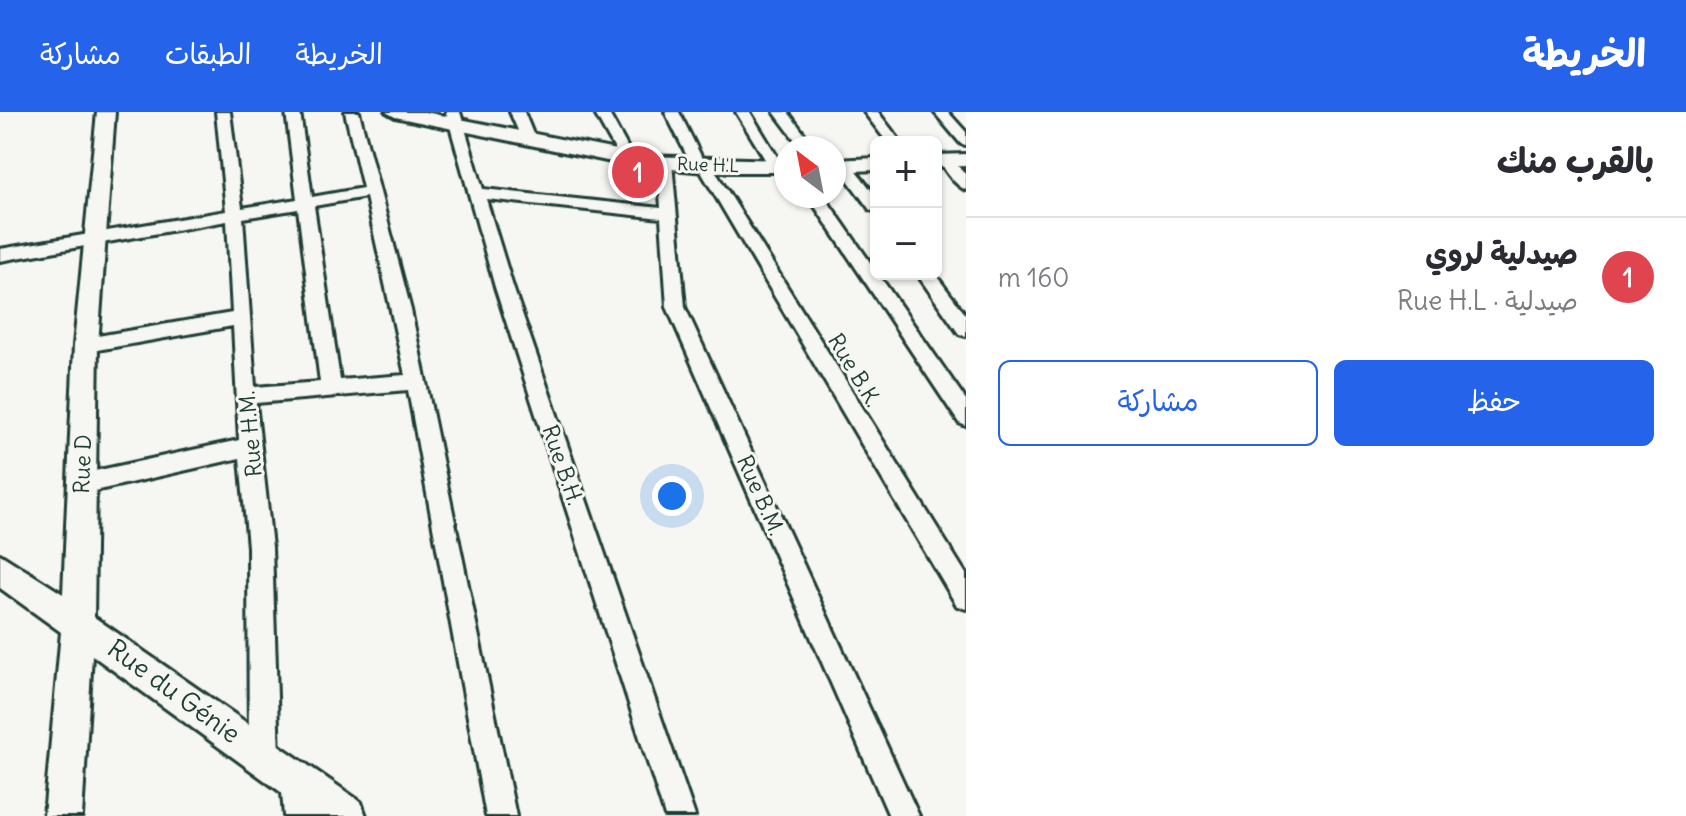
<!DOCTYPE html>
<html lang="ar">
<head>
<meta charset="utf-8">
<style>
	:root { --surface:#fff; --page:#f7f7f7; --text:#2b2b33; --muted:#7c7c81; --line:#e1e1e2; --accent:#2563eb }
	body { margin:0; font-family:Delius,"Playpen Sans Arabic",sans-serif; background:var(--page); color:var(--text); direction:rtl }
	.controls { position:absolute; right:24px; top:24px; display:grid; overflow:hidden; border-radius:12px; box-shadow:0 2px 6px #0004 }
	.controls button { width:72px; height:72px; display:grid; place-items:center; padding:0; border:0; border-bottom:2px solid var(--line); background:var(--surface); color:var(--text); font:40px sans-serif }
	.compass { position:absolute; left:774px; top:24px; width:72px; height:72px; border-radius:50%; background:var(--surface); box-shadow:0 2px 6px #0004; rotate:328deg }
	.you { position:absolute; left:672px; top:384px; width:28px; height:28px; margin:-20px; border:6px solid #fff; border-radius:50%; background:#1a73e8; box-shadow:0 0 0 12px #1a73e833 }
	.badge { display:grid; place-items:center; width:52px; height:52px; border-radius:50%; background:var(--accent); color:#fff; font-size:26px; font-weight:700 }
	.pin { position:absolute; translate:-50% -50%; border:4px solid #fff; box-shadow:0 2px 8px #0006 }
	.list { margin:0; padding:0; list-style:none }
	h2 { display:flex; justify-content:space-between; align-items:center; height:104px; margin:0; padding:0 32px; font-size:34px }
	h2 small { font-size:26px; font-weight:400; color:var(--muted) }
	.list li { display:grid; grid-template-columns:52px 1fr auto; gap:24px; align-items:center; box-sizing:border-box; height:120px; padding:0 32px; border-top:2px solid var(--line) }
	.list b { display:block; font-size:30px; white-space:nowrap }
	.list p { margin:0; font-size:26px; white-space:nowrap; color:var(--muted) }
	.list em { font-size:26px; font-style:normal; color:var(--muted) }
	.actions { display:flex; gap:16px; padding:24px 32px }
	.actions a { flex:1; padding:18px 0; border:2px solid var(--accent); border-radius:12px; text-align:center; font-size:28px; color:var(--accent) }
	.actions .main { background:var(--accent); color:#fff }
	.map { position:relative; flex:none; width:966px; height:704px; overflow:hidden; direction:ltr }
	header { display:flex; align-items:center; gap:48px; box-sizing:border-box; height:112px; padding:0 40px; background:var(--accent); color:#fff }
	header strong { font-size:38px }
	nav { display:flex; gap:44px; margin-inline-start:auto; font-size:28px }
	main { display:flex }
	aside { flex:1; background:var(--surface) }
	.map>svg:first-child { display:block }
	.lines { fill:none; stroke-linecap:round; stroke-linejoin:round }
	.minor-casing { stroke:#1f3d34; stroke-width:6 }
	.tertiary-casing { stroke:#1f3d34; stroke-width:6 }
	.minor { fill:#f6f6f2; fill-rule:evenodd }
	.tertiary { fill:#f6f6f2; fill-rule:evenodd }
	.labels { text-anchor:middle; stroke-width:6; stroke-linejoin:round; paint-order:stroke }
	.far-street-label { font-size:18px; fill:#1f3d34; stroke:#f6f6f2 }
	.street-label { font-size:22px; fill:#1f3d34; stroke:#f6f6f2 }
	.near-street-label { font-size:26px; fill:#1f3d34; stroke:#f6f6f2 }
</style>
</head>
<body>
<header>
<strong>الخريطة</strong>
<nav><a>الخريطة</a><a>الطبقات</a><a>مشاركة</a></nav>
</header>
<main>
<aside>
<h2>بالقرب منك<small></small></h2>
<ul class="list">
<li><span class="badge" style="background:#e0444e">1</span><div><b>صيدلية لروي</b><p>صيدلية · Rue H.L</p></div><em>160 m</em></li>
</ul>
<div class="actions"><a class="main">حفظ</a><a>مشاركة</a></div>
</aside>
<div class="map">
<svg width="966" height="704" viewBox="0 0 966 704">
	<rect width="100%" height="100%" fill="#f6f6f2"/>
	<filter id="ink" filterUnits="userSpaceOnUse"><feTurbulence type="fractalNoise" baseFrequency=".0125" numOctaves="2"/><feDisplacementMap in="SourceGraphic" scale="16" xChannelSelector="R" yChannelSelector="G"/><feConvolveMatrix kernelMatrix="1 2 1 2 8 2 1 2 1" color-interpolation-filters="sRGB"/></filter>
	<g filter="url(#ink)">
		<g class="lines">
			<defs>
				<path id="minor" d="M 216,0 L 230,0 L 242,96 L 297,87 L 286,0 L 300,0 L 312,85 L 363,76 L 345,0 L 359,0 L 411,198 L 516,704 L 486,704 L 408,278 L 256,291 L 272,435 L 279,645 L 274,655 L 264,660 L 254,655 L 249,645 L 248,435 L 240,346 L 81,382 L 73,379 L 70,372 L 73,365 L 81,362 L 239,328 L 233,214 L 86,240 L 76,233 L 86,226 L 232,201 L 227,109 L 0,149 L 0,137 L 226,99 ZM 366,85 L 405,263 L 340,268 L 314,94 ZM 298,97 L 320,270 L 255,275 L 243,106 Z
					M 446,0 L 460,0 L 483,77 L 661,96 L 658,51 L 665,47 L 672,51 L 685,195 L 919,704 L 889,704 L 667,195 L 661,106 L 486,87 L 513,175 L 695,704 L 665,704 L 495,175 Z
					M 510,0 L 524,0 L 535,27 L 533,30 L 523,30 Z
					M 594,0 L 608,0 L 634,47 L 632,50 L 622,50 Z
					M 665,0 L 679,0 L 704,50 L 712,54 L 966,462 L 966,497 L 957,494 L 700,58 L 692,54 Z
					M 736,0 L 750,0 L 783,54 L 781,57 L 771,57 Z
					M 774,0 L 788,0 L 815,36 L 801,36 Z
					M 864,0 L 878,0 L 901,30 L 887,30 Z
					M 934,0 L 948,0 L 966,20 L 966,33 L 961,32 Z
					M 941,46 L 951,46 L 966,63 L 966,78 C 956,74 940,55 941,46 Z
					M 839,50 L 849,50 L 876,84 L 876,100 L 870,98 L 839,56 Z
					M 808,84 L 824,84 L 966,288 L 966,314 L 959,311 Z
					M 917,162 L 935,162 L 966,203 L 966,224 L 959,222 Z
					M 296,654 L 306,659 L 314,704 L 284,704 L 281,669 L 286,659 Z"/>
				<path id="tertiary" d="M 97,0 L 115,0 L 98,233 L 94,505 L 361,690 L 366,704 L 314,704 L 92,543 L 82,704 L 44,704 L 61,520 L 0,476 L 0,442 L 63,482 L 74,233 Z
					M 386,0 L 425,0 L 646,44 L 786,48 L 786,60 L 706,60 L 626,53 L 395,5 Z
					M 966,42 L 966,54 L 936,55 L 936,43 Z
					M 876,46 L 876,58 L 834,60 L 834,48 Z"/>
			</defs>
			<use href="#minor" class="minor-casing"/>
			<use href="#tertiary" class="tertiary-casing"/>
			<use href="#minor" class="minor"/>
			<use href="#tertiary" class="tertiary"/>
		</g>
	</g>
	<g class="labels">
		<g class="far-street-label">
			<text transform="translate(708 53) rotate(2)" y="6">Rue H.L</text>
		</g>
		<g class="street-label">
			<text transform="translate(855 258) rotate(59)" y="8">Rue B.K.</text>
			<text transform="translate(250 322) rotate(-95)" y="8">Rue H.M.</text>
			<text transform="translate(82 352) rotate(-88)" y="8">Rue D</text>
			<text transform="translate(563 353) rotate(71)" y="8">Rue B.H.</text>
			<text transform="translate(761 383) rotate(66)" y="8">Rue B.M.</text>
		</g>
		<g class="near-street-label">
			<text transform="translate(174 579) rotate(36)" y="9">Rue du Génie</text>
		</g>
	</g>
</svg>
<div class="controls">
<button>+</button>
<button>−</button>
</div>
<svg class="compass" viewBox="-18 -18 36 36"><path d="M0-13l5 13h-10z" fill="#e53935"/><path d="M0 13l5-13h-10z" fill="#7c7c81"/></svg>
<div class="you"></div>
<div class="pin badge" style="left:638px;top:60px;background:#e0444e">1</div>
</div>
</main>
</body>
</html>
